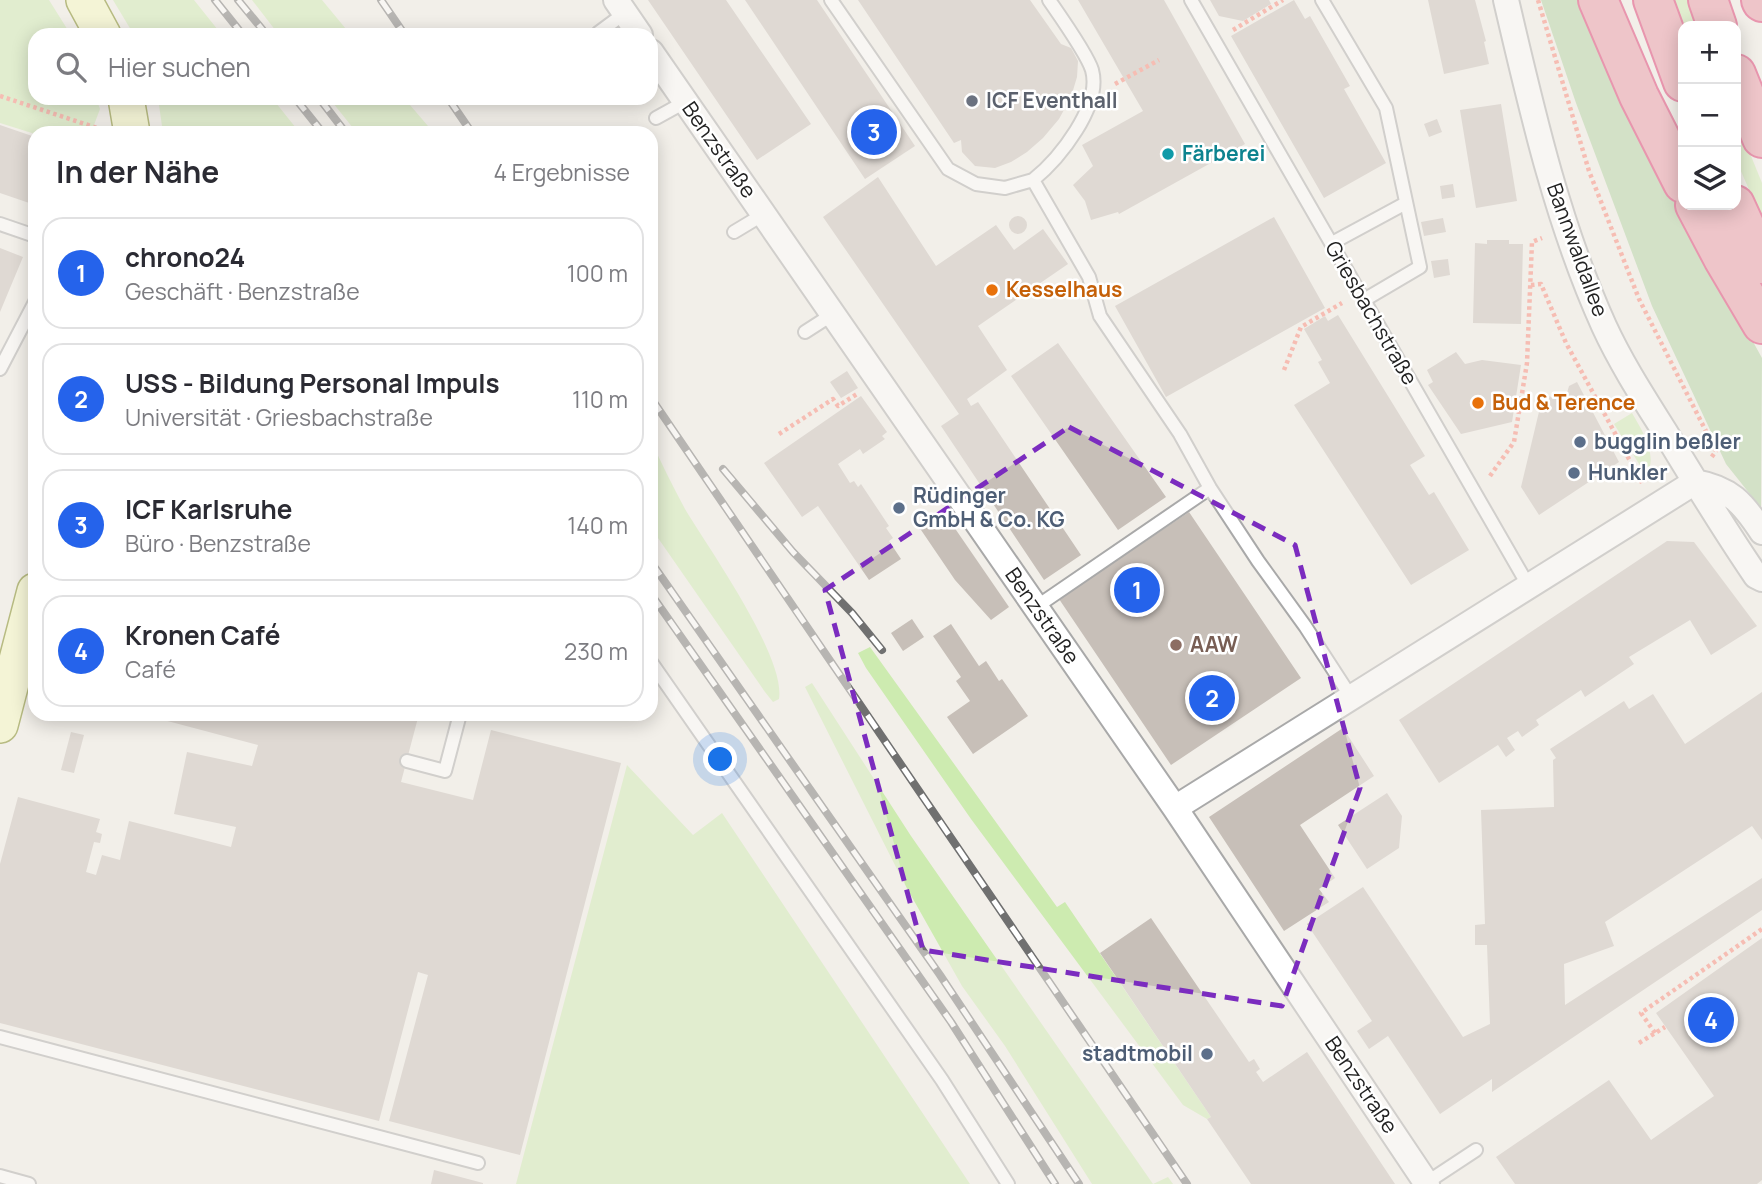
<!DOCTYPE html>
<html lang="de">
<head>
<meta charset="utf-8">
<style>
	:root { --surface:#fff; --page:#f7f7f7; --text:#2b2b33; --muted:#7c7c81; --line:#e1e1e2; --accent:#2563eb }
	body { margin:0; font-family:Manrope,sans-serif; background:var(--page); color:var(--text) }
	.controls { position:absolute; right:21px; top:21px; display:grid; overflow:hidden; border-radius:14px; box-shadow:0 4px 18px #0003 }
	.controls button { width:63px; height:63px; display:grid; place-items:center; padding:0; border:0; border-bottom:2px solid var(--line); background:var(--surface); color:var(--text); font:35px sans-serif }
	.you { position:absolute; left:721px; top:760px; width:24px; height:24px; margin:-18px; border:5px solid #fff; border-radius:50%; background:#1a73e8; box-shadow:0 0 0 10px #1a73e833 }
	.badge { display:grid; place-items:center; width:46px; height:46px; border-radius:50%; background:var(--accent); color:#fff; font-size:23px; font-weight:700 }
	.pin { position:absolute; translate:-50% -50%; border:4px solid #fff; box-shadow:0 2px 7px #0006 }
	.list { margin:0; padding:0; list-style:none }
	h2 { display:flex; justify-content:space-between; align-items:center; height:91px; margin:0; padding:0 28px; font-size:30px }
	h2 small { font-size:23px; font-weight:400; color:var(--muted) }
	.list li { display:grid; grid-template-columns:46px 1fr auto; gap:21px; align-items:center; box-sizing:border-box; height:112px; margin:0 14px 14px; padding:0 14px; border:2px solid var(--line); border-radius:21px }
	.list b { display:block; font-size:26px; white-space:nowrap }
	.list p { margin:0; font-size:23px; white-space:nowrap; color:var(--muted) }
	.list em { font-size:23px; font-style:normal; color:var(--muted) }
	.icon { flex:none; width:38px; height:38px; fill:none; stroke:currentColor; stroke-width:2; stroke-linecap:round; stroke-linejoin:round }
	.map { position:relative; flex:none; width:1762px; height:1184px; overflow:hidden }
	.search { position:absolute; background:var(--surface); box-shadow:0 4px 18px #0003; left:28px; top:28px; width:630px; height:77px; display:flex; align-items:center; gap:18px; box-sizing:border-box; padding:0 24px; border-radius:21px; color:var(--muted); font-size:26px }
	.panel { position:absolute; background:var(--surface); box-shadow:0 4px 18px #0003; left:28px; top:126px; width:630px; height:595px; border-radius:21px }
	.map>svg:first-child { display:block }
	.grass { fill:#cdebb0 }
	.forest { fill:#add19e }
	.building { fill:#c7bfb8 }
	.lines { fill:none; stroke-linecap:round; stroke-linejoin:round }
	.lane-casing { stroke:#a9a9a9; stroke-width:16 }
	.street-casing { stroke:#a9a9a9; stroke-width:28 }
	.secondary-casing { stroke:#707d05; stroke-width:38 }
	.highway-casing { stroke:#dc2a67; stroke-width:42 }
	.path { stroke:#fa8072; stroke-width:4.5; stroke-dasharray:3.5 3.5; stroke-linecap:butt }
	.lane { stroke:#fff; stroke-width:12 }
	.street { stroke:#fff; stroke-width:24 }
	.secondary { stroke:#f7fabf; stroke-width:35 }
	.highway { stroke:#e892a2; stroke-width:38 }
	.rail-casing { stroke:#707070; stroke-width:8 }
	.rail { stroke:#fff; stroke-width:5; stroke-dasharray:16; stroke-linecap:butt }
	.marked { fill:none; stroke:#7b2cbf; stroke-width:5; stroke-dasharray:14 9; stroke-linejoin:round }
	.worship-dot { fill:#6b7280; stroke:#fff; stroke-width:2.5 }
	.culture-dot { fill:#0f9aa8; stroke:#fff; stroke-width:2.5 }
	.food-dot { fill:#e8710a; stroke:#fff; stroke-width:2.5 }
	.service-dot { fill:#5c6f8a; stroke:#fff; stroke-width:2.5 }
	.education-dot { fill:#8d6e63; stroke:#fff; stroke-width:2.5 }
	.labels { text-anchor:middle; stroke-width:5; stroke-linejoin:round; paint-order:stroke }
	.worship-label { font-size:21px; font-weight:bold; fill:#5b616d; stroke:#fff; text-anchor:start }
	.street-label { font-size:21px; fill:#222; stroke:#fff }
	.culture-label { font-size:21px; font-weight:bold; fill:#0d838f; stroke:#fff; text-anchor:start }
	.food-label { font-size:21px; font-weight:bold; fill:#c56008; stroke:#fff; text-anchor:start }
	.service-label { font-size:21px; font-weight:bold; fill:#4e5e75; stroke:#fff; text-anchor:start }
	.education-label { font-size:21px; font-weight:bold; fill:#785e54; stroke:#fff; text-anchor:start }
</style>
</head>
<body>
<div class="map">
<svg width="1762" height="1184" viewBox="0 0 1762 1184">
	<rect width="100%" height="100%" fill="#f2efe9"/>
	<path class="grass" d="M 0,0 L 49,0 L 71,35 L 35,35 L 35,98 L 96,98 L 100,109 L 91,133 L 35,134 L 0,123 Z
		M 113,0 L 194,0 L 222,35 L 134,35 Z
		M 252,0 L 322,0 L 351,35 L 279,35 Z
		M 1673,0 L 1689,0 L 1699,26 L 1683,27 Z
		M 158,98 L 272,98 L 300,133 L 163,133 Z
		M 329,98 L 404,98 L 434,133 L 357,133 Z
		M 1736,119 L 1762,183 L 1762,219 L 1736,160 Z
		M 1632,413 C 1642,430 1659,457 1646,475 L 1614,424 Z
		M 651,441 C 662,464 673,487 685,509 C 709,549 786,657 779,699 L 773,702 L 765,692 L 651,528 Z
		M 870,647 L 1057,907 L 1065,902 L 1211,1117 L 1207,1119 L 1183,1105 L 971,819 L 866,668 L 858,653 Z
		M 812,683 L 911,836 L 1153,1184 L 1168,1177 L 1173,1184 L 1092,1184 L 1005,1046 L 962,986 L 904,883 L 805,687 Z
		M 627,765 L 693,835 L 722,813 L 970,1184 L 516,1184 Z"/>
	<path class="forest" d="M 1541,0 L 1581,0 L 1673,197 L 1762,358 L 1761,508 L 1726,464 L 1652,306 L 1576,103 Z"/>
	<path class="building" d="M 648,0 L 726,0 L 811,124 L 757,160 Z
		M 745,0 L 817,0 L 915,146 L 865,179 Z
		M 858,0 L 1030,0 L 1061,44 L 1071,48 L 1078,61 L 1077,77 L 1071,97 L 1059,119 L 1043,138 L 1027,152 L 1011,162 L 995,168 L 975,166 L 962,152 L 961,140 L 954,143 Z
		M 1078,0 L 1164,0 L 1245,144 L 1119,214 L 1118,212 L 1091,220 L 1085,201 L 1073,185 L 1093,166 L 1082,145 L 1143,111 Z
		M 1210,0 L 1269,0 L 1271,4 L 1243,21 L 1219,16 Z
		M 1294,0 L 1305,19 L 1310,16 L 1350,86 L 1344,89 L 1386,163 L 1324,198 L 1231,36 Z
		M 1428,0 L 1475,0 L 1486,41 L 1484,42 L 1489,64 L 1444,74 Z
		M 1501,104 L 1517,201 L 1476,208 L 1460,110 Z
		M 1437,119 L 1442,132 L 1429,137 L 1424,124 Z
		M 0,125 L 35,137 L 35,205 L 0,193 Z
		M 878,177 L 936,266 L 996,225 L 1014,250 L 1043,229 L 1068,264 L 978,326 L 1007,370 L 967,399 L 971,406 L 978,402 L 1081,555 L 1044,580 L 941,426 L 959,414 L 823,217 Z
		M 1453,184 L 1455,197 L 1442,199 L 1440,186 Z
		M1009 225a9 9 0 1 1 18 0a9 9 0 1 1-18 0Z
		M 1274,217 L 1325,308 L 1166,397 L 1115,306 Z
		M 1443,218 L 1446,232 L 1424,236 L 1421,222 Z
		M 1487,240 L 1509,240 L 1509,244 L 1523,244 L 1521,324 L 1473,323 L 1475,243 L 1487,244 Z
		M 0,248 L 23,257 L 0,312 Z
		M 1448,259 L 1450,275 L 1434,278 L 1431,261 Z
		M 1338,315 L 1425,456 L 1410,465 L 1429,495 L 1434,492 L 1469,550 L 1411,585 L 1294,405 L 1330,383 L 1318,362 L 1322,360 L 1304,329 L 1325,316 L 1328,321 Z
		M 1058,343 L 1166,497 L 1118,530 L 1011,376 Z
		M 1456,352 L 1465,364 L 1482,360 L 1521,365 L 1512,422 L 1461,434 L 1428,385 L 1433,382 L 1427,370 Z
		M 847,371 L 858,388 L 841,398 L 830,382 Z
		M 1577,382 L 1619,462 L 1539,515 L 1521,487 L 1543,395 L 1565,400 L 1569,386 Z
		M 861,396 L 887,432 L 882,436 L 885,439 L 863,454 L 860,449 L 838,464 L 850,483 L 854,481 L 858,487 L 861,484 L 889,526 L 886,528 L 893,538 L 889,541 L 901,559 L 869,580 L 818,506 L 802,517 L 764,463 Z
		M 943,511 L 1009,607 L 991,620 L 955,580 L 919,527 Z
		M 1189,512 L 1301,678 L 1171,765 L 1059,599 Z
		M 1667,541 L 1694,542 L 1757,626 L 1711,655 L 1690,620 L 1629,657 L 1634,664 L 1585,697 L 1581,690 L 1536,720 L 1539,725 L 1522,737 L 1518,731 L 1507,738 L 1515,750 L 1506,757 L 1498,745 L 1439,783 L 1399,720 Z
		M 912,619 L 924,637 L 903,651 L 891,633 Z
		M 951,624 L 979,666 L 986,661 L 999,681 L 1002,679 L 1028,716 L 973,754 L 947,717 L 970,701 L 956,681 L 961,677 L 933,636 Z
		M 1762,692 L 1762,840 L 1752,826 L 1605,922 L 1614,946 L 1564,964 L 1565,1005 L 1762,878 L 1762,910 L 1492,1092 L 1492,1079 L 1440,1114 L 1388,1036 L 1369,1049 L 1357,1031 L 1372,1021 L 1307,924 L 1363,887 L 1463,1037 L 1490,1024 L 1487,945 L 1475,945 L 1475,925 L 1485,924 L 1481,810 L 1554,807 L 1553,760 L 1556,758 L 1550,749 L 1624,701 L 1629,709 L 1653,694 L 1685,744 Z
		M 141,714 L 419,714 L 401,782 L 473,800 L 491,730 L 621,763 L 520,1155 L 389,1121 L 428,975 L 418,972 L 379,1121 L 0,1023 L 0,864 L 18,797 L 100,819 L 96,832 L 102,834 L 100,843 L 94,842 L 86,872 L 96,875 L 102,855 L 120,860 L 129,821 L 231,847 L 236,827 L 174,814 L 187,752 L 252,766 L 258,745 Z
		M 1343,728 L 1374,776 L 1300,825 L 1335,878 L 1319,889 L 1329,902 L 1284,931 L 1209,817 Z
		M 71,732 L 84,735 L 74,773 L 61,770 Z
		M 1387,793 L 1402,816 L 1399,848 L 1367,869 L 1338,825 Z
		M 1151,918 L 1249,1062 L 1254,1059 L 1260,1069 L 1256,1072 L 1263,1082 L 1307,1052 L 1395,1184 L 1251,1184 L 1207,1119 L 1211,1117 L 1100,953 Z
		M 1762,938 L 1762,1180 L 1757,1184 L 1515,1184 L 1496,1157 L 1609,1080 L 1651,1140 L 1714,1096 L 1656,1013 Z
		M 434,1170 L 483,1183 L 483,1184 L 431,1184 Z"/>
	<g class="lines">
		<defs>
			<path id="lane" d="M 831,0 L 948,169 L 976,184 L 1005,188 L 1033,180
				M 1049,0 C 1060,16 1087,54 1092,70 C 1102,106 1059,159 1033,180 L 1089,277 L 1100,316 L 1180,434 L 1210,488 L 1258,561 L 1305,626 L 1351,697
				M 1191,0 L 1528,585
				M 1322,0 L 1386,108 L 1420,267 L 1364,300
				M 598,33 L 625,13
				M 656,118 L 685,102
				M 0,224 L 35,236
				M 734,232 L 764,214
				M 1332,243 L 1406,203
				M 805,332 L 833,314
				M 0,369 L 35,302
				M 1036,607 L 1210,488
				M 651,662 L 942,1080 L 1008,1184
				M 407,761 L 445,771 L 460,714
				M 0,1037 L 478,1163
				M 0,1176 L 29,1184
				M 1426,1183 L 1476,1150"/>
			<path id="street" d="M 616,0 L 640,35
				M 1506,0 C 1532,111 1557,222 1604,326 C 1621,363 1643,397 1665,432 C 1694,480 1724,529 1756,576 L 1762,579
				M 651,52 L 1175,808 L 1427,1184
				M 1695,482 C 1730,488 1743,503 1762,532
				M 1175,808 L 1695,482"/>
			<path id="secondary" d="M 84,0 L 103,35
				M 126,98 L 132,133
				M 0,725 L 35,591"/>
			<path id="highway" d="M 1598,0 L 1639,96 L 1683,183
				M 1653,0 L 1683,82
				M 1708,0 L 1717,26
				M 1761,0 L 1762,2
				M 1736,74 L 1762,138
				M 1695,205 L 1723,258 L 1762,324
				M 1735,205 L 1762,264"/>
		</defs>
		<use href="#lane" class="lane-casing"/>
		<use href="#street" class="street-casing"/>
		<use href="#secondary" class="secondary-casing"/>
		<use href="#highway" class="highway-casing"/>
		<path class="path" d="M 1538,0 L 1589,171 L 1639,299 L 1716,451 L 1711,458
			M 1233,30 L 1283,0
			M 1115,84 L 1159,60
			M 0,96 L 97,128
			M 31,216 L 35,205
			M 1531,285 L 1541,284 L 1566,343 L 1642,483
			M 1284,370 L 1301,327 L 1342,303
			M 779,434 L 833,399 L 838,406 L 857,394
			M 1490,476 L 1514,442 L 1527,363 L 1532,242 L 1542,238
			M 1655,1033 L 1641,1013 L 1762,929
			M 1639,1043 L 1665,1027"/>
		<use href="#lane" class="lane"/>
		<use href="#street" class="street"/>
		<use href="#secondary" class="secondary"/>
		<use href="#highway" class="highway"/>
		<defs>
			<path id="rail" d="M 215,0 L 243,35
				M 238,0 L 267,35
				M 381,0 L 405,35
				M 295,98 L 323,133
				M 319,98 L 346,133
				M 448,98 L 472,133
				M 651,398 L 1187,1184
				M 723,469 L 793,552 L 852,613 L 882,650
				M 651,562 L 940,975 L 1079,1184
				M 651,594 L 951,1022 L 1055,1184"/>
		</defs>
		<use href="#rail" class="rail-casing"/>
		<use href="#rail" class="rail"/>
	</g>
	<path d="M0 0H1762V1184H0ZM 1069,427 L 1295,545 L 1360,788 L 1282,1006 L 923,950 L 825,590 Z" fill="#f2efe9" fill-opacity=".55" fill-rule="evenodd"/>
	<path class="marked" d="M 1069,427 L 1295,545 L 1360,788 L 1282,1006 L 923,950 L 825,590 Z"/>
	<circle class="worship-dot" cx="972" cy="101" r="7"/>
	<circle class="culture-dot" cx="1168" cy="154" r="7"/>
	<g class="food-dot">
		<circle cx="992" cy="290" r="7"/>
		<circle cx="1478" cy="403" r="7"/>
	</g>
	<g class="service-dot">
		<circle cx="1580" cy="442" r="7"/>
		<circle cx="1574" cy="473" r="7"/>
		<circle cx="899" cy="508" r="7"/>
		<circle cx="1207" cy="1054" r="7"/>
	</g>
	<circle class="education-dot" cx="1176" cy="645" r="7"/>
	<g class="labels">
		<g class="worship-label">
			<text x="986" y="108">ICF Eventhall</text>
		</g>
		<g class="street-label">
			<text transform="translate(719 150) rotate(55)" y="7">Benzstraße</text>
			<text transform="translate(1577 250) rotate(70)" y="7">Bannwaldallee</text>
			<text transform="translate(1371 313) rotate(60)" y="7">Griesbachstraße</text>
			<text transform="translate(1042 616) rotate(55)" y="7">Benzstraße</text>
			<text transform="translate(1361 1085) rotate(56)" y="7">Benzstraße</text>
		</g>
		<g class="culture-label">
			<text x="1182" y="161">Färberei</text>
		</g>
		<g class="food-label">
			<text x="1006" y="297">Kesselhaus</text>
			<text x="1492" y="410">Bud &amp; Terence</text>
		</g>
		<g class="service-label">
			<text x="1594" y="449">bugglin beßler</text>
			<text x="1588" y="480">Hunkler</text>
			<text x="913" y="503">Rüdinger<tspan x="913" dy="24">GmbH &amp; Co. KG</tspan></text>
			<text x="1193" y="1061" text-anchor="end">stadtmobil</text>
		</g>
		<g class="education-label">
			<text x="1190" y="652">AAW</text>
		</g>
	</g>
</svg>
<div class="controls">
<button>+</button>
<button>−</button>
<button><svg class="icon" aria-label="layers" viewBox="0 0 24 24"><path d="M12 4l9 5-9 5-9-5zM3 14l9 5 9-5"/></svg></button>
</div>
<div class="you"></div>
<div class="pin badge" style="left:1137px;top:590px">1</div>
<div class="pin badge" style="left:1212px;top:698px">2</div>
<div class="pin badge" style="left:874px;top:132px">3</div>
<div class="pin badge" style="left:1711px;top:1020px">4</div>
<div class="search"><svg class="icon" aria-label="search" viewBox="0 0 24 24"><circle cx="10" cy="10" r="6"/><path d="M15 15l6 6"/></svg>Hier suchen</div>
<section class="panel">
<h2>In der Nähe<small>4 Ergebnisse</small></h2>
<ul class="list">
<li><span class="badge">1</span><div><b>chrono24</b><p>Geschäft · Benzstraße</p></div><em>100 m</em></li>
<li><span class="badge">2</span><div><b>USS - Bildung Personal Impuls</b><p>Universität · Griesbachstraße</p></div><em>110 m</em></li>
<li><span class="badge">3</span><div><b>ICF Karlsruhe</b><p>Büro · Benzstraße</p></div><em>140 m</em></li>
<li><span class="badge">4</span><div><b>Kronen Café</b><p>Café</p></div><em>230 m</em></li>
</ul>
</section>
</div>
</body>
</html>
